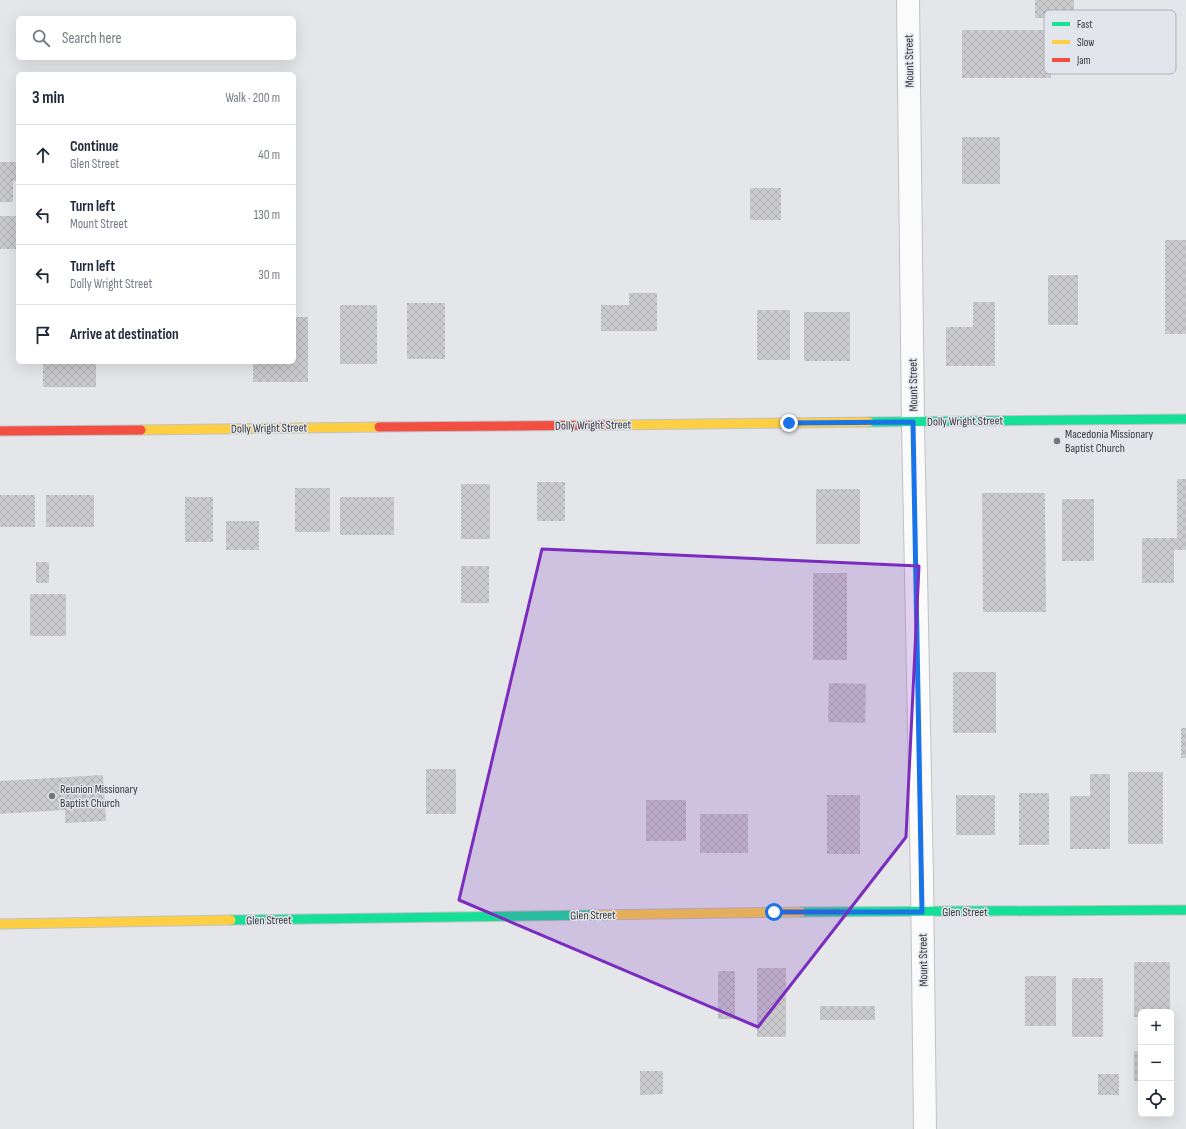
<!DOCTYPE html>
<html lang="en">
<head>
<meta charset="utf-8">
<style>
	:root { --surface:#fff; --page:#f2f2f3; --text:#1f2937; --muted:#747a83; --line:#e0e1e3 }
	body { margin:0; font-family:"Sofia Sans Condensed",sans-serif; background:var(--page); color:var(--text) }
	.controls { position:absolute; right:12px; bottom:12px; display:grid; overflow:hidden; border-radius:6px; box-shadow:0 4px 16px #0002 }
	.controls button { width:36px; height:36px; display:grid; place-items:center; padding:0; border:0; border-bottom:1px solid var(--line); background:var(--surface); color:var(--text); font:20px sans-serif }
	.stop { position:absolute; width:12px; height:12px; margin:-9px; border:3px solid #1a73e8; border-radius:50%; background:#fff }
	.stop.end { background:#1a73e8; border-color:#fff; box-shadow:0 1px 4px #0008 }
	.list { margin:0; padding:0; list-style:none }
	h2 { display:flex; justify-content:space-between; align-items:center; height:52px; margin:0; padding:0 16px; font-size:17px }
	h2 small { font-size:13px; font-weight:400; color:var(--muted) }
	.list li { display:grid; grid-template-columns:26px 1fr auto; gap:12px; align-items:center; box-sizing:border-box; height:60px; padding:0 16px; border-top:1px solid var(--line) }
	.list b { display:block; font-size:15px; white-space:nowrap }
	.list p { margin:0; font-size:13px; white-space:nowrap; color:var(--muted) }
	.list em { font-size:13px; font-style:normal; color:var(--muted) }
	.icon { flex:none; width:22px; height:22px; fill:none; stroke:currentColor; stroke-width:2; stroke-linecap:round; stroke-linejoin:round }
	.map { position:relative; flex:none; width:1186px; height:1129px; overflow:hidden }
	.search { position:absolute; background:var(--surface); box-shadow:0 4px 16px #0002; left:16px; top:16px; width:280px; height:44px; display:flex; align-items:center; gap:10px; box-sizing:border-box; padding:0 14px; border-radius:6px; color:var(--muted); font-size:15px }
	.panel { position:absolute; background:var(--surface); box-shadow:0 4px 16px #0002; left:16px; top:72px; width:280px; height:292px; border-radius:6px }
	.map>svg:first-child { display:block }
	.building { fill:url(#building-cross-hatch) }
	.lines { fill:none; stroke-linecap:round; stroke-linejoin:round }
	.street-casing { stroke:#c0c2c4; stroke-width:24 }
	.fast-casing { stroke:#c0c2c4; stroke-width:11 }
	.slow-casing { stroke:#c0c2c4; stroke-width:11 }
	.jam-casing { stroke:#c0c2c4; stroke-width:11 }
	.street { stroke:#fbfbfc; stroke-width:22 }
	.fast { stroke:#16e098; stroke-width:9 }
	.slow { stroke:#ffcf43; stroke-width:9 }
	.jam { stroke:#f24e42; stroke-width:9 }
	.route { stroke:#1a73e8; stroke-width:5 }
	.marked { fill:#7b2cbf; fill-opacity:0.2; stroke:#7b2cbf; stroke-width:3; stroke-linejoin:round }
	.poi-dot { fill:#747678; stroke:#e2e5eb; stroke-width:1.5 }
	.labels { text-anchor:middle; stroke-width:3; stroke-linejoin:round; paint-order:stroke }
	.street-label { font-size:12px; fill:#38393b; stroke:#e2e5eb }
	.poi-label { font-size:12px; fill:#38393b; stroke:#e2e5eb; text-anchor:start }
	.key { fill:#e2e5eb; stroke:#afb1b6; stroke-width:1 }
	.key-label { font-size:11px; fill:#38393b }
</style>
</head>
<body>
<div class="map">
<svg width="1186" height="1129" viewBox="0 0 1186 1129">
	<defs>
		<pattern id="building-cross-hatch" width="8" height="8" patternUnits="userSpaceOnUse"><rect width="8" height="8" fill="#cbcacc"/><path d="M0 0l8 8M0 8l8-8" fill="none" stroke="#afaeb0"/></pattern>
	</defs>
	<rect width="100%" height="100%" fill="#e4e6e9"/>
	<path class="building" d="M 1035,0 L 1074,0 L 1074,18 L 1035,18 Z
		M 962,30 L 1051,30 L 1051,78 L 962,78 Z
		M 962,137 L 1000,137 L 1000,184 L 962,184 Z
		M 0,162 L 18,162 L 18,181 L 13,181 L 13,202 L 0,202 Z
		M 750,188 L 781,188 L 781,220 L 750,220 Z
		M 0,216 L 18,216 L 18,249 L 0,249 Z
		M 1165,240 L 1186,240 L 1186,334 L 1165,334 Z
		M 1048,275 L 1078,275 L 1078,325 L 1048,325 Z
		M 629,293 L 657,293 L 657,331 L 601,331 L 601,305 L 629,305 Z
		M 973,302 L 995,302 L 995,366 L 946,366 L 946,327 L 973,327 Z
		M 407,303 L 445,303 L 445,359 L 407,359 Z
		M 340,305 L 377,305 L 377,364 L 340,364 Z
		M 757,310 L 790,310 L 790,360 L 757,360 Z
		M 804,312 L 850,312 L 850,361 L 804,361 Z
		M 294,317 L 308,317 L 308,382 L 253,382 L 253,362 L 294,362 Z
		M 43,362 L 96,362 L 96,387 L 43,387 Z
		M 1177,479 L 1186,479 L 1186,550 L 1174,550 L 1174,583 L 1142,583 L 1142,538 L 1177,538 Z
		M 537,482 L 565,482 L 565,521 L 537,521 Z
		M 461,484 L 490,484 L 490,539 L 461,539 Z
		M 295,488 L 330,488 L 330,532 L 295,532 Z
		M 816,489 L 860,489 L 860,544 L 816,544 Z
		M 982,493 L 1045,493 L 1046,612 L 983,612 Z
		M 0,495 L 35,495 L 35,527 L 0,527 Z
		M 46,495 L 94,495 L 94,527 L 46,527 Z
		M 185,497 L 213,497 L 213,542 L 185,542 Z
		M 340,497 L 394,497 L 394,535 L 340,535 Z
		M 1062,499 L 1094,499 L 1094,561 L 1062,561 Z
		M 226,521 L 259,521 L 259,550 L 226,550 Z
		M 36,562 L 49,562 L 49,583 L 36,583 Z
		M 461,566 L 489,566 L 489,603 L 461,603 Z
		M 813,573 L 847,573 L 847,660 L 813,660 Z
		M 30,594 L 66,594 L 66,636 L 30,636 Z
		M 953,672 L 996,672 L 996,733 L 953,733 Z
		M 829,683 L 866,684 L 865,723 L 828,722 Z
		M 1181,728 L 1186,728 L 1186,758 L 1181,758 Z
		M 426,769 L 456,769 L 456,814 L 426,814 Z
		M 1128,772 L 1163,772 L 1163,844 L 1128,844 Z
		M 1090,774 L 1110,774 L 1110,849 L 1070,849 L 1070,796 L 1090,796 Z
		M 103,775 L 106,821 L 65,823 L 65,810 L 0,814 L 0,781 Z
		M 1019,793 L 1049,793 L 1049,845 L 1019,845 Z
		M 827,795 L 860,795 L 860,854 L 827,854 Z
		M 956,795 L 995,795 L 995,835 L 956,835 Z
		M 646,800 L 686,800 L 686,841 L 646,841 Z
		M 700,814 L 748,814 L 748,853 L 700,853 Z
		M 1134,962 L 1170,962 L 1170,1012 L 1141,1012 L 1141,1017 L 1134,1017 Z
		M 757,968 L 786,968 L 786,1037 L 757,1037 Z
		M 718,971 L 735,971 L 735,1019 L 718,1019 Z
		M 1025,976 L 1056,976 L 1056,1026 L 1025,1026 Z
		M 1072,978 L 1103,978 L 1103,1037 L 1072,1037 Z
		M 820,1006 L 875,1006 L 875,1020 L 820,1020 Z
		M 1134,1051 L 1141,1051 L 1141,1081 L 1134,1081 Z
		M 640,1071 L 663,1071 L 663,1094 L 640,1095 Z
		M 1098,1074 L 1119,1074 L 1119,1095 L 1098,1095 Z"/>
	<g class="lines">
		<defs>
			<path id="street" d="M 908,0 L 913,422 L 922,880 L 925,1129"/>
			<path id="fast" d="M 869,422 L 1186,419
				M 801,912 L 1186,910
				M 231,920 L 593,915"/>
			<path id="slow" d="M 613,425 L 869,422
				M 141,430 L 379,427
				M 593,915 L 801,912
				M 0,924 L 231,920"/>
			<path id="jam" d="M 379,427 L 613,425
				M 0,431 L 141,430"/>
		</defs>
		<use href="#street" class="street-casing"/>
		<use href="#fast" class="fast-casing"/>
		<use href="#slow" class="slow-casing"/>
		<use href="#jam" class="jam-casing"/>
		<use href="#street" class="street"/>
		<use href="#fast" class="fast"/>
		<use href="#slow" class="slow"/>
		<use href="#jam" class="jam"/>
	</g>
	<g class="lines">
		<path class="route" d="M 774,912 L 922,912 L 913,422 L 789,423"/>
	</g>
	<path class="marked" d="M 542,549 L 919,566 L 906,837 L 758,1027 L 459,900 Z"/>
	<g class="poi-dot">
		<circle cx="1057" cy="441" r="4"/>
		<circle cx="52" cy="796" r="4"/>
	</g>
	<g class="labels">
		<g class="street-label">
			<text transform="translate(909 61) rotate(-91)" y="4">Mount Street</text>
			<text transform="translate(913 385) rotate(-91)" y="4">Mount Street</text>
			<text transform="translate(965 421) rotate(-1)" y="4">Dolly Wright Street</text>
			<text transform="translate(593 425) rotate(-1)" y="4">Dolly Wright Street</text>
			<text transform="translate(269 428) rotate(-1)" y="4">Dolly Wright Street</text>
			<text x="965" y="916">Glen Street</text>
			<text transform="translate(593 915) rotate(-1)" y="4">Glen Street</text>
			<text transform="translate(269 920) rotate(-1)" y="4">Glen Street</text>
			<text transform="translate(923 960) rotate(-91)" y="4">Mount Street</text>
		</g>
		<g class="poi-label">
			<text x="1065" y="438">Macedonia Missionary<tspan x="1065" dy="14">Baptist Church</tspan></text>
			<text x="60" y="793">Reunion Missionary<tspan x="60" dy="14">Baptist Church</tspan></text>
		</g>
	</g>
	<rect x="1044" y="10" width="132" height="64" rx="6" class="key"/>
	<rect x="1052" y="22" width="18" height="4" fill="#16e098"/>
	<rect x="1052" y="40" width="18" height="4" fill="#ffcf43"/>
	<rect x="1052" y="58" width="18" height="4" fill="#f24e42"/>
	<g class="key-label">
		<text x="1077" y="28">Fast</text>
		<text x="1077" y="46">Slow</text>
		<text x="1077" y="64">Jam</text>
	</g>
</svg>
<div class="controls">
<button>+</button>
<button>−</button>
<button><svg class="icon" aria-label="locate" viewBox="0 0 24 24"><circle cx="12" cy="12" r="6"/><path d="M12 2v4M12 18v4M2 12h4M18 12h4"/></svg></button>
</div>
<div class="stop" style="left:774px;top:912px"></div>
<div class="stop end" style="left:789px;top:423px"></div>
<div class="search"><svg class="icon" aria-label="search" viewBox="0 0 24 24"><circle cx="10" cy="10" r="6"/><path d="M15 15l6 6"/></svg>Search here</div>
<section class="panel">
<h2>3 min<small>Walk · 200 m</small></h2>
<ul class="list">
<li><svg class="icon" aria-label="ahead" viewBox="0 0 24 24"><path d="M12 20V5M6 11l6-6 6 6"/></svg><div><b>Continue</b><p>Glen Street</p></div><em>40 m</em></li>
<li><svg class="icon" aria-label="left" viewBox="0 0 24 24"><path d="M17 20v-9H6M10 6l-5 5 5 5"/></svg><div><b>Turn left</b><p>Mount Street</p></div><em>130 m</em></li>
<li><svg class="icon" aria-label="left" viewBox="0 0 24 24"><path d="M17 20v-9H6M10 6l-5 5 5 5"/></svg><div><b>Turn left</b><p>Dolly Wright Street</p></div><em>30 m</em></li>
<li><svg class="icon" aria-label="arrive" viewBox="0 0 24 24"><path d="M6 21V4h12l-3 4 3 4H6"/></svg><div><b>Arrive at destination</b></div></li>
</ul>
</section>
</div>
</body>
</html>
